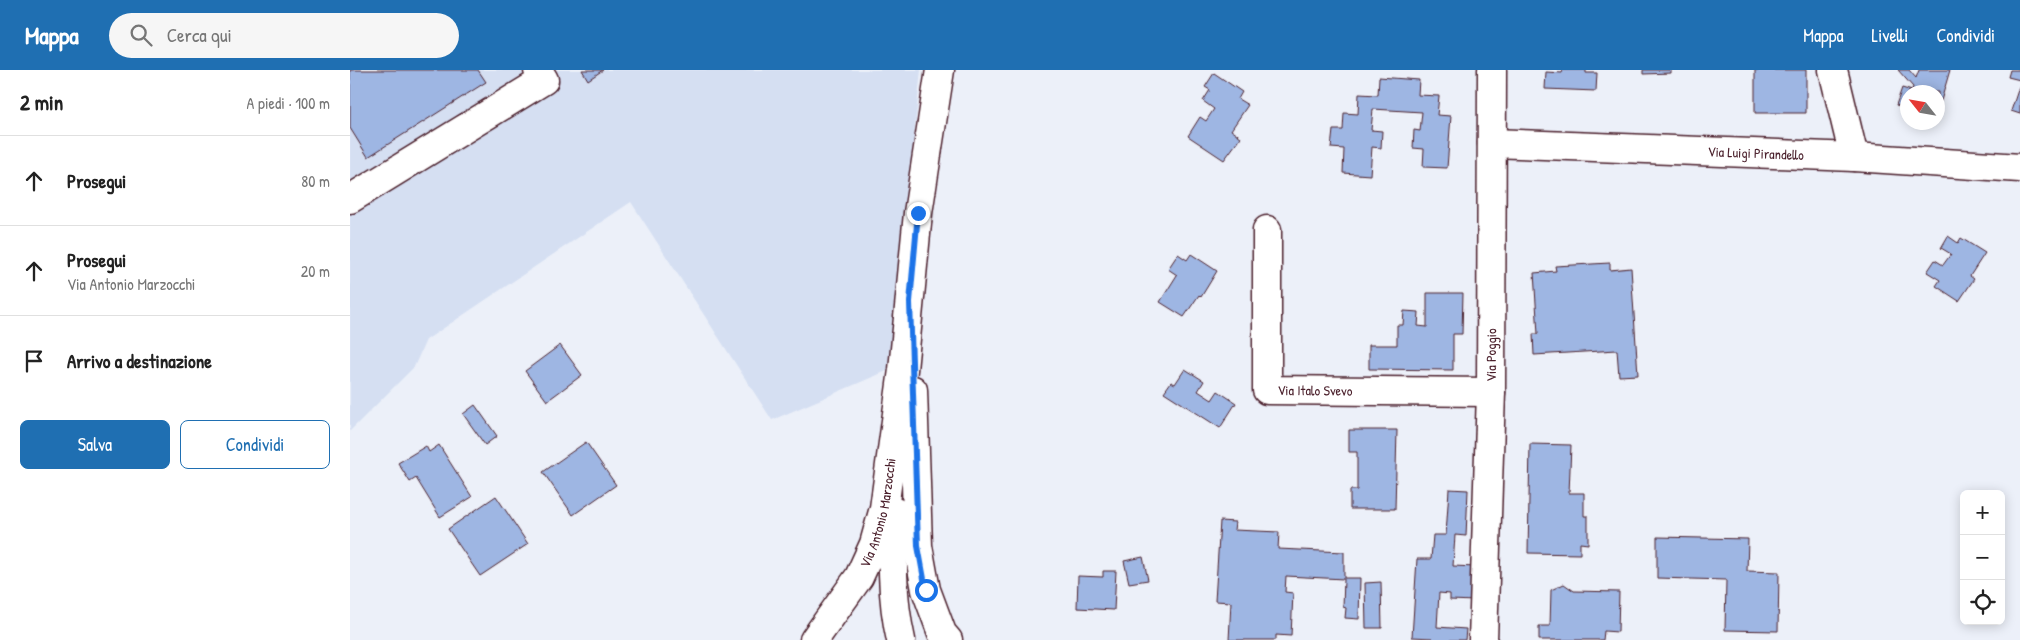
<!DOCTYPE html>
<html lang="it">
<head>
<meta charset="utf-8">
<style>
	:root { --surface:#fff; --page:#f6f6f6; --text:#222; --muted:#767676; --line:#e0e0e0; --accent:#1f6fb2 }
	body { margin:0; font-family:"Patrick Hand",sans-serif; background:var(--page); color:var(--text) }
	.controls { position:absolute; right:15px; bottom:15px; display:grid; overflow:hidden; border-radius:8px; box-shadow:0 2px 12px #0003 }
	.controls button { width:45px; height:45px; display:grid; place-items:center; padding:0; border:0; border-bottom:1px solid var(--line); background:var(--surface); color:var(--text); font:25px sans-serif }
	.compass { position:absolute; left:1550px; top:15px; width:45px; height:45px; border-radius:50%; background:var(--surface); box-shadow:0 2px 12px #0003; rotate:301deg }
	.stop { position:absolute; width:15px; height:15px; margin:-11px; border:4px solid #1a73e8; border-radius:50%; background:#fff }
	.stop.end { background:#1a73e8; border-color:#fff; box-shadow:0 1px 5px #0008 }
	.list { margin:0; padding:0; list-style:none }
	h2 { display:flex; justify-content:space-between; align-items:center; height:65px; margin:0; padding:0 20px; font-size:21px }
	h2 small { font-size:16px; font-weight:400; color:var(--muted) }
	.list li { display:grid; grid-template-columns:32px 1fr auto; gap:15px; align-items:center; box-sizing:border-box; height:90px; padding:0 20px; border-top:1px solid var(--line) }
	.list b { display:block; font-size:19px; white-space:nowrap }
	.list p { margin:0; font-size:16px; white-space:nowrap; color:var(--muted) }
	.list em { font-size:16px; font-style:normal; color:var(--muted) }
	.actions { display:flex; gap:10px; padding:15px 20px }
	.actions a { flex:1; padding:11px 0; border:1px solid var(--accent); border-radius:8px; text-align:center; font-size:18px; color:var(--accent) }
	.actions .main { background:var(--accent); color:#fff }
	.icon { flex:none; width:28px; height:28px; fill:none; stroke:currentColor; stroke-width:2; stroke-linecap:round; stroke-linejoin:round }
	.map { position:relative; flex:none; width:1670px; height:570px; overflow:hidden }
	header { display:flex; align-items:center; gap:30px; box-sizing:border-box; height:70px; padding:0 25px; background:var(--accent); color:#fff }
	header strong { font-size:24px }
	nav { display:flex; gap:28px; margin-inline-start:auto; font-size:18px }
	.search { width:350px; height:45px; background:var(--page); display:flex; align-items:center; gap:12px; box-sizing:border-box; padding:0 18px; border-radius:28px; color:var(--muted); font-size:19px }
	main { display:flex }
	aside { flex:1; background:var(--surface) }
	.map>svg:first-child { display:block }
	.built { fill:#d5dff2 }
	.building { fill:#9eb6e3; stroke:#4a1f2b }
	.lines { fill:none; stroke-linecap:round; stroke-linejoin:round }
	.minor-casing { stroke:#4a1f2b; stroke-width:31 }
	.major-casing { stroke:#4a1f2b; stroke-width:31 }
	.minor { stroke:#fff; stroke-width:28 }
	.major { stroke:#fff; stroke-width:28 }
	.route { stroke:#1a73e8; stroke-width:6 }
	.labels { text-anchor:middle; stroke-width:5; stroke-linejoin:round; paint-order:stroke }
	.street-label { font-size:14px; fill:#4a1f2b; stroke:#fff }
</style>
</head>
<body>
<header>
<strong>Mappa</strong>
<div class="search"><svg class="icon" aria-label="search" viewBox="0 0 24 24"><circle cx="10" cy="10" r="6"/><path d="M15 15l6 6"/></svg>Cerca qui</div>
<nav><a>Mappa</a><a>Livelli</a><a>Condividi</a></nav>
</header>
<main>
<aside>
<h2>2 min<small>A piedi · 100 m</small></h2>
<ul class="list">
<li><svg class="icon" aria-label="ahead" viewBox="0 0 24 24"><path d="M12 20V5M6 11l6-6 6 6"/></svg><div><b>Prosegui</b></div><em>80 m</em></li>
<li><svg class="icon" aria-label="ahead" viewBox="0 0 24 24"><path d="M12 20V5M6 11l6-6 6 6"/></svg><div><b>Prosegui</b><p>Via Antonio Marzocchi</p></div><em>20 m</em></li>
<li><svg class="icon" aria-label="arrive" viewBox="0 0 24 24"><path d="M6 21V4h12l-3 4 3 4H6"/></svg><div><b>Arrivo a destinazione</b></div></li>
</ul>
<div class="actions"><a class="main">Salva</a><a>Condividi</a></div>
</aside>
<div class="map">
<svg width="1670" height="570" viewBox="0 0 1670 570">
	<rect width="100%" height="100%" fill="#ecf0f9"/>
	<filter id="ink" filterUnits="userSpaceOnUse"><feTurbulence type="fractalNoise" baseFrequency=".02" numOctaves="2"/><feDisplacementMap in="SourceGraphic" scale="10" xChannelSelector="R" yChannelSelector="G"/><feConvolveMatrix kernelMatrix="1 2 1 2 8 2 1 2 1" color-interpolation-filters="sRGB"/></filter>
	<g filter="url(#ink)">
		<path class="built" d="M 0,0 L 571,0 L 539,300 L 422,350 L 281,132 L 76,270 L 64,297 L 0,361 Z"/>
		<path class="building" d="M 0,0 L 128,0 L 136,12 L 18,87 L 0,58 Z
			M 232,0 L 253,0 L 238,10 Z
			M 1213,0 L 1236,0 L 1236,3 L 1247,3 L 1246,21 L 1195,19 L 1196,2 L 1212,3 Z
			M 1293,0 L 1321,0 L 1321,3 L 1293,4 Z
			M 1405,0 L 1456,0 L 1456,43 L 1405,43 Z
			M 1548,0 L 1559,0 L 1566,8 L 1569,0 L 1600,0 L 1588,41 L 1588,22 L 1558,22 L 1558,38 L 1546,35 L 1552,18 L 1562,21 L 1563,17 Z
			M 1660,0 L 1670,0 L 1670,10 L 1658,7 Z
			M 864,3 L 892,22 L 888,29 L 898,35 L 881,60 L 891,67 L 874,90 L 838,66 L 850,47 L 856,51 L 864,39 L 853,31 L 860,20 L 855,17 Z
			M 1029,7 L 1069,10 L 1068,25 L 1089,26 L 1087,45 L 1101,46 L 1097,98 L 1073,97 L 1074,79 L 1063,78 L 1064,60 L 1070,61 L 1072,42 L 1023,39 L 1021,60 L 1032,61 L 1031,78 L 1022,77 L 1020,105 L 993,103 L 994,79 L 981,78 L 983,60 L 993,60 L 994,43 L 1008,44 L 1009,24 L 1028,25 Z
			M 1670,14 L 1670,44 L 1661,41 Z
			M 1598,166 L 1608,173 L 1611,168 L 1635,183 L 1620,206 L 1624,209 L 1609,231 L 1586,216 L 1590,210 L 1577,202 L 1585,190 L 1593,195 L 1601,184 L 1591,178 Z
			M 828,184 L 837,190 L 841,184 L 867,201 L 851,227 L 849,225 L 834,247 L 810,232 L 827,205 L 818,199 Z
			M 1260,193 L 1260,200 L 1281,198 L 1288,305 L 1269,306 L 1267,280 L 1184,285 L 1183,264 L 1188,264 L 1184,203 L 1206,201 L 1205,196 Z
			M 1077,223 L 1113,223 L 1112,264 L 1103,264 L 1103,300 L 1019,299 L 1019,275 L 1047,275 L 1047,255 L 1053,255 L 1054,241 L 1069,242 L 1068,256 L 1077,257 Z
			M 210,275 L 232,305 L 197,331 L 175,301 Z
			M 835,299 L 854,311 L 848,321 L 862,330 L 868,321 L 886,333 L 870,358 L 814,322 L 821,312 L 825,314 Z
			M 125,335 L 147,366 L 135,375 L 113,344 Z
			M 999,360 L 1047,360 L 1045,439 L 1000,439 L 1000,420 L 1007,420 L 1007,382 L 999,382 Z
			M 236,372 L 266,415 L 223,445 L 193,402 Z
			M 1180,374 L 1221,375 L 1219,423 L 1234,423 L 1234,446 L 1238,446 L 1238,474 L 1230,473 L 1230,484 L 1178,483 Z
			M 89,375 L 122,427 L 90,447 L 66,408 L 60,412 L 48,393 L 76,376 L 79,382 Z
			M 1099,419 L 1118,420 L 1116,466 L 1105,465 L 1103,496 L 1126,497 L 1125,531 L 1100,530 L 1100,524 L 1089,523 L 1087,557 L 1116,559 L 1115,570 L 1082,570 L 1082,568 L 1062,567 L 1067,489 L 1081,489 L 1083,465 L 1096,465 Z
			M 146,426 L 178,474 L 130,506 L 98,459 Z
			M 870,451 L 885,452 L 884,460 L 929,462 L 928,479 L 994,482 L 994,508 L 1010,508 L 1009,549 L 995,548 L 996,538 L 993,537 L 994,509 L 936,506 L 935,522 L 943,523 L 941,566 L 926,565 L 926,570 L 879,570 L 881,532 L 865,531 Z
			M 1307,467 L 1398,469 L 1397,501 L 1429,502 L 1428,561 L 1375,560 L 1376,510 L 1307,508 Z
			M 793,487 L 798,510 L 779,513 L 774,491 Z
			M 753,501 L 766,501 L 764,540 L 727,538 L 728,506 L 753,507 Z
			M 1031,512 L 1032,558 L 1016,558 L 1015,513 Z
			M 1214,514 L 1224,521 L 1269,522 L 1268,562 L 1254,561 L 1253,570 L 1189,570 L 1189,556 L 1200,556 L 1201,520 Z"/>
		<g class="lines">
			<defs>
				<g id="minor">
					<path d="M 1483,0 L 1504,87"/>
					<path id="s1" d="M 1142,73 L 1504,87 L 1670,98"/>
					<path d="M 0,129 L 194,10 L 188,0"/>
					<path id="s2" d="M 917,160 L 917,320 L 1141,322"/>
					<path id="s3" d="M 1133,570 L 1141,322 L 1142,0"/>
				</g>
				<g id="major">
					<path d="M 563,320 L 568,476 L 576,520 L 592,563 L 598,570"/>
					<path d="M 545,442 C 542,485 541,527 551,570"/>
					<path id="s4" d="M 464,570 L 509,507 L 524,474 L 534,438 L 553,300 L 568,143 L 590,0"/>
				</g>
			</defs>
			<use href="#minor" class="minor-casing"/>
			<use href="#major" class="major-casing"/>
			<use href="#minor" class="minor"/>
			<use href="#major" class="major"/>
		</g>
	</g>
	<g class="lines" filter="url(#ink)">
		<path class="route" d="M 568,143 L 560,232 L 568,476 L 576,520"/>
	</g>
	<g class="labels">
		<g class="street-label">
			<text dy="5" stroke="none"><textPath href="#s1" startOffset="264">Via Luigi Pirandello</textPath></text>
			<text dy="5" stroke="none"><textPath href="#s3" startOffset="285">Via Poggio</textPath></text>
			<text dy="5" stroke="none"><textPath href="#s2" startOffset="208">Via Italo Svevo</textPath></text>
			<text dy="5" stroke="none"><textPath href="#s4" startOffset="145">Via Antonio Marzocchi</textPath></text>
		</g>
	</g>
</svg>
<div class="controls">
<button>+</button>
<button>−</button>
<button><svg class="icon" aria-label="locate" viewBox="0 0 24 24"><circle cx="12" cy="12" r="6"/><path d="M12 2v4M12 18v4M2 12h4M18 12h4"/></svg></button>
</div>
<svg class="compass" viewBox="-18 -18 36 36"><path d="M0-13l5 13h-10z" fill="#e53935"/><path d="M0 13l5-13h-10z" fill="#767676"/></svg>
<div class="stop" style="left:576px;top:520px"></div>
<div class="stop end" style="left:568px;top:143px"></div>
</div>
</main>
</body>
</html>
